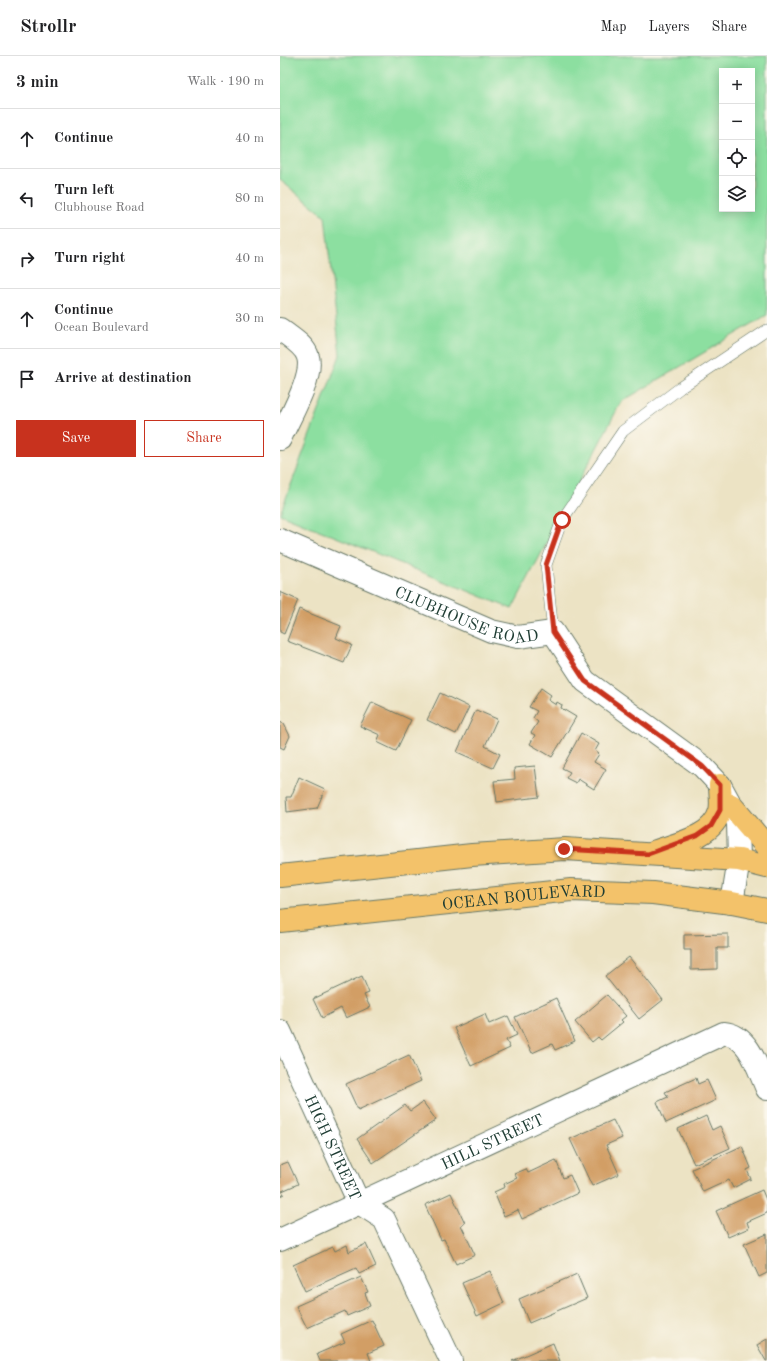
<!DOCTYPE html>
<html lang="en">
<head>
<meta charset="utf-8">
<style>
	:root { --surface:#fff; --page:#f2f2f2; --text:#202124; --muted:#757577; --line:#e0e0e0; --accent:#c8321e }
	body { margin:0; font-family:"Old Standard TT",serif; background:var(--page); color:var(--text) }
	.controls { position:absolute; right:12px; top:12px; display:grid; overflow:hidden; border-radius:0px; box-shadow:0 2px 10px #0003 }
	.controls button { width:36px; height:36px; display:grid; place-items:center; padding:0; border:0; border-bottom:1px solid var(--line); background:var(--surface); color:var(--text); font:20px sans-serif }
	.stop { position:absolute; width:12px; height:12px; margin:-9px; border:3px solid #c8321e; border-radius:50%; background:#fff }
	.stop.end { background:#c8321e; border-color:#fff; box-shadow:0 1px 4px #0008 }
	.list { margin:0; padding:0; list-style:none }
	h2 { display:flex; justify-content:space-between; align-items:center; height:52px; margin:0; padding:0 16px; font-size:17px }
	h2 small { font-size:13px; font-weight:400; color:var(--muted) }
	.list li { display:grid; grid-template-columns:26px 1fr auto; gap:12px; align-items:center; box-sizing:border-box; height:60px; padding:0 16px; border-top:1px solid var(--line) }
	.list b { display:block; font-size:15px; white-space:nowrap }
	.list p { margin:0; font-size:13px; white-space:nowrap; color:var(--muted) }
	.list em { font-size:13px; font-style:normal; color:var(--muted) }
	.actions { display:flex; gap:8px; padding:12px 16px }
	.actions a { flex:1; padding:9px 0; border:1px solid var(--accent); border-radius:0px; text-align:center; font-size:14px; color:var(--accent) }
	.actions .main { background:var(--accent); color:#fff }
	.icon { flex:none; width:22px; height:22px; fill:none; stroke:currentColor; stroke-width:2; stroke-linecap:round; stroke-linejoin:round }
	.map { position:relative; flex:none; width:487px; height:1305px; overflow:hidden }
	header { display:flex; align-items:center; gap:24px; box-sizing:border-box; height:56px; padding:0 20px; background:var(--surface); border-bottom:1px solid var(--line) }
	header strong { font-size:19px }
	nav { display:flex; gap:22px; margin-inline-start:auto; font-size:14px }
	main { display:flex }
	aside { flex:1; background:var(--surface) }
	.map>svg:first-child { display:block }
	.green { fill:#8cdfa0; stroke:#568e6a; fill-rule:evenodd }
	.building { fill:#d29e65 }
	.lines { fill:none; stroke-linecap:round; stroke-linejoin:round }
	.lane-casing { stroke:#677766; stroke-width:12 }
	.street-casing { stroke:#677766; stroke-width:24 }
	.primary-casing { stroke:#677766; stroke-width:24 }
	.lane { stroke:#fff; stroke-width:11 }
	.street { stroke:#fff; stroke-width:22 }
	.primary { stroke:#f3c26a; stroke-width:22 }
	.route { stroke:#c8321e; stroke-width:5 }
	.labels { text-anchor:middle; stroke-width:3.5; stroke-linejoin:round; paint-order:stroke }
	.street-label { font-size:16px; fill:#1f3d34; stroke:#fbf7ec }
</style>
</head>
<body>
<header>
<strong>Strollr</strong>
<nav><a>Map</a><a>Layers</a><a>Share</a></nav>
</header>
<main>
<aside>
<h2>3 min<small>Walk · 190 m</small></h2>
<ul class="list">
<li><svg class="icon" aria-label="ahead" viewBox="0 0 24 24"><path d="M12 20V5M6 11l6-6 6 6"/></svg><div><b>Continue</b></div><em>40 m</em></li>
<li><svg class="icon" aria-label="left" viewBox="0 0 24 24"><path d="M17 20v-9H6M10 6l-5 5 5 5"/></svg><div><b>Turn left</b><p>Clubhouse Road</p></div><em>80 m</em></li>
<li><svg class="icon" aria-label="right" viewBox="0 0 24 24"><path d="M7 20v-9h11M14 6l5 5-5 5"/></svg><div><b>Turn right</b></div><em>40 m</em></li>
<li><svg class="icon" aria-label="ahead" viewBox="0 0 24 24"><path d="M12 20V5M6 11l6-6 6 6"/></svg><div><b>Continue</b><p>Ocean Boulevard</p></div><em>30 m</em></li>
<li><svg class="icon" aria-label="arrive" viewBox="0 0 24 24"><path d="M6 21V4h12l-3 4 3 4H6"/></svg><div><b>Arrive at destination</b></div></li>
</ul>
<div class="actions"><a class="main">Save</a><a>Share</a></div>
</aside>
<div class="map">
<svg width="487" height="1305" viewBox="0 0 487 1305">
	<rect width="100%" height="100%" fill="#fbf7ec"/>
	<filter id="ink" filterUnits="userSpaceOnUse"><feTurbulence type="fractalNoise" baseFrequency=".025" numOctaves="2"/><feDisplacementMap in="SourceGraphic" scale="8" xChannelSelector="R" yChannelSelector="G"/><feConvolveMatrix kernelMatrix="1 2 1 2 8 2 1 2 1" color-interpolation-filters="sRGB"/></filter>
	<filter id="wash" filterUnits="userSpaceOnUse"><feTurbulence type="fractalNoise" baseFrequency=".012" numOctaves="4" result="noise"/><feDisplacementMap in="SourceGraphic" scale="16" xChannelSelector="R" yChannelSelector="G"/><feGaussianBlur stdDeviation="0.9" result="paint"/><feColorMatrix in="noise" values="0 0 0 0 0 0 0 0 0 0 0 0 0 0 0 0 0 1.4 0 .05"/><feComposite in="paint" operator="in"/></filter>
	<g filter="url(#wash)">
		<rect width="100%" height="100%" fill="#ece3c4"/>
		<path class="green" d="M 0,0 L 487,0 L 487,259 L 341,346 L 232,553 L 0,458 L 60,299 L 45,160 L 0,124 ZM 442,15 L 472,15 L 472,153 L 442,153 Z"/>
		<g id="blocks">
			<path class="building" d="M 0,536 L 18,544 L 4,578 L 0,576 Z
				M 19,553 L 61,570 L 56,582 L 72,589 L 64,607 L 7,585 Z
				M 261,632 L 271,639 L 268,644 L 276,649 L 277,646 L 282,649 L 281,652 L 296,661 L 272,701 L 250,688 L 255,679 L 251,677 L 258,666 L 253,662 L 257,655 L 249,651 Z
				M 160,637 L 189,651 L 176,678 L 147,664 Z
				M 92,646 L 131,664 L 116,695 L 97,686 L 100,679 L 80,670 Z
				M 196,654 L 217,663 L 205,690 L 220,698 L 213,712 L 177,696 Z
				M 0,666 L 4,668 L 10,680 L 4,693 L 0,691 Z
				M 301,677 L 319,688 L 315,695 L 319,698 L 314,706 L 326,713 L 314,733 L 298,723 L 296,727 L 286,722 L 290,716 L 282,712 Z
				M 255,710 L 259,741 L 217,746 L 214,725 L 235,723 L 234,712 Z
				M 19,721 L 45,733 L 37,752 L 7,756 L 6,741 L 11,741 Z
				M 448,878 L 448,892 L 437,892 L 437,913 L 411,914 L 411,894 L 404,894 L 404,879 Z
				M 349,901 L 383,944 L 359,963 L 325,920 Z
				M 82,920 L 89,937 L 84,939 L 90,951 L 66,962 L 61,952 L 42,962 L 33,943 Z
				M 327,939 L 346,960 L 341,964 L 343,966 L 321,984 L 318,981 L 312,986 L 295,966 Z
				M 276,942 L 295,985 L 275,994 L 272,988 L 252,997 L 235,961 Z
				M 205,958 L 209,968 L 228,960 L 237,979 L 226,984 L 230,992 L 191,1010 L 174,972 Z
				M 129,999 L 141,1025 L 78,1054 L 66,1028 Z
				M 416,1022 L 418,1028 L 427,1024 L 436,1044 L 386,1067 L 377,1046 L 388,1041 L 385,1036 Z
				M 143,1046 L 156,1064 L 93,1107 L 77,1083 L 125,1049 L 130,1055 Z
				M 426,1060 L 432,1074 L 440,1070 L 450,1092 L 414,1108 L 398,1073 Z
				M 333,1064 L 342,1082 L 326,1089 L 339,1118 L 312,1130 L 290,1083 Z
				M 462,1090 L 471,1112 L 467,1114 L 471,1123 L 453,1132 L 449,1124 L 423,1136 L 412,1113 Z
				M 276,1104 L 283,1122 L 290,1119 L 298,1137 L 242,1163 L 238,1154 L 224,1160 L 214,1136 L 225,1131 L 224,1128 L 237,1122 L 234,1118 L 246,1113 L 248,1117 Z
				M 8,1106 L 18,1128 L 2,1135 L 4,1138 L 0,1140 L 0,1109 Z
				M 482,1134 L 487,1146 L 487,1157 L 467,1166 L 469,1172 L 448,1181 L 436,1155 Z
				M 171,1137 L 185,1167 L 181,1169 L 195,1199 L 176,1208 L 164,1183 L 161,1184 L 145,1149 Z
				M 487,1178 L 487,1217 L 479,1221 L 464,1188 Z
				M 86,1188 L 96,1210 L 79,1218 L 76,1212 L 25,1235 L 13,1209 L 53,1191 L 55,1195 L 67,1189 L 69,1196 Z
				M 210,1215 L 224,1247 L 197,1260 L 182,1227 Z
				M 297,1218 L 307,1242 L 249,1267 L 239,1243 Z
				M 81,1221 L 88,1236 L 85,1237 L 90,1250 L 67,1260 L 65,1255 L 27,1272 L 16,1250 Z
				M 92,1264 L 104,1290 L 88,1297 L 91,1305 L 40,1305 L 37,1298 L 65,1286 L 61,1278 Z
				M 487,1283 L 487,1305 L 486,1305 L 477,1289 Z
				M 273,1287 L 280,1305 L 232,1305 Z"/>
		</g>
	</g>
	<g filter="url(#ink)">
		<use href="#blocks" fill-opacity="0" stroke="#677766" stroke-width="1"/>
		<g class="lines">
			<defs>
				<path id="lane" d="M 273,576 L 266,509 L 282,464 L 343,375 L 400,332 L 487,274"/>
				<g id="street">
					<path d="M 0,273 C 9,281 25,289 28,301 C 34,321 8,364 0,383"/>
					<path id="s1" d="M 0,484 L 211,575 L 238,581 L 273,576 L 305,625 L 422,710 L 440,729 L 451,749 L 458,767 L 459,804 L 452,847"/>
					<path id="s2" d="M 0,975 L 79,1147 L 104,1163 L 171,1305"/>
					<path id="s3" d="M 0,1184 L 444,977 C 469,979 478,1013 487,1033"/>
				</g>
				<g id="primary">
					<path d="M 451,749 L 487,791"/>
					<path d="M 376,795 C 399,787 433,781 440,755 C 442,747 440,737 440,729"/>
					<path d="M 0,820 L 192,799 L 285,793 L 459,804 L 487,811"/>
					<path id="s4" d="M 0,865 L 291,834 L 373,837 L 452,847 L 487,854"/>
				</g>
			</defs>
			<use href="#lane" class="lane-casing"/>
			<use href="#street" class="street-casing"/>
			<use href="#primary" class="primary-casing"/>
			<use href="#lane" class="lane"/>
			<use href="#street" class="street"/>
			<use href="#primary" class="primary"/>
		</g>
	</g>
	<g class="lines" filter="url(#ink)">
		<path class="route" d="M 282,464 L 266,509 L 273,576 L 305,625 L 422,710 L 440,729 L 440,754 L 431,770 L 417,780 L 368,798 L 284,793"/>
	</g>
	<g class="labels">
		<g class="street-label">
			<text dy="6" stroke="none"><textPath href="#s1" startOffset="202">CLUBHOUSE ROAD</textPath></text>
			<text dy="6" stroke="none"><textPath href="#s4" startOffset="245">OCEAN BOULEVARD</textPath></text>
			<text dy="6" stroke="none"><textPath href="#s3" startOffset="234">HILL STREET</textPath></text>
			<text dy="6" stroke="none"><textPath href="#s2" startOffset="128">HIGH STREET</textPath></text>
		</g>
	</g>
</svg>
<div class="controls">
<button>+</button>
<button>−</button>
<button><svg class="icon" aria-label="locate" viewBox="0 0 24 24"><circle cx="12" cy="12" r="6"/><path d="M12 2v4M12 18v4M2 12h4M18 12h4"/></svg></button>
<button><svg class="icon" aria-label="layers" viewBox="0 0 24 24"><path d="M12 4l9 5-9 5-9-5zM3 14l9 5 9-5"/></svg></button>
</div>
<div class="stop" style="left:282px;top:464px"></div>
<div class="stop end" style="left:284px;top:793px"></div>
</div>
</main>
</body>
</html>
